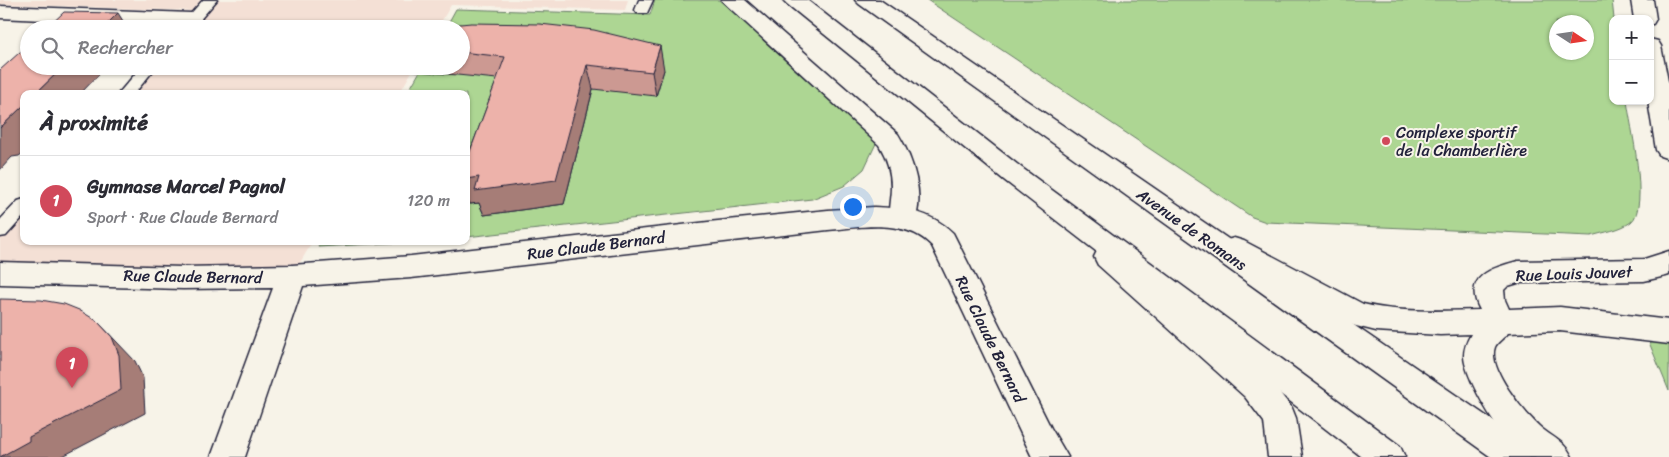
<!DOCTYPE html>
<html lang="fr">
<head>
<meta charset="utf-8">
<style>
	:root { --surface:#fff; --page:#f7f7f7; --text:#2b2b33; --muted:#7c7c81; --line:#e1e1e2; --accent:#d1495b }
	body { margin:0; font-family:Sriracha,sans-serif; background:var(--page); color:var(--text) }
	.controls { position:absolute; right:15px; top:15px; display:grid; overflow:hidden; border-radius:10px; box-shadow:0 1px 4px #0004 }
	.controls button { width:45px; height:45px; display:grid; place-items:center; padding:0; border:0; border-bottom:1px solid var(--line); background:var(--surface); color:var(--text); font:25px sans-serif }
	.compass { position:absolute; left:1549px; top:15px; width:45px; height:45px; border-radius:50%; background:var(--surface); box-shadow:0 1px 4px #0004; rotate:102deg }
	.you { position:absolute; left:852px; top:206px; width:18px; height:18px; margin:-12px; border:4px solid #fff; border-radius:50%; background:#1a73e8; box-shadow:0 0 0 8px #1a73e833 }
	.badge { display:grid; place-items:center; width:32px; height:32px; border-radius:50%; background:var(--accent); color:#fff; font-size:16px; font-weight:700 }
	.pin { position:absolute; translate:-50% -41px; filter:drop-shadow(0 1px 2px #0008) }
	.pin::after { content:''; position:absolute; top:26px; width:18px; height:15px; background:inherit; clip-path:polygon(0 0,100% 0,50% 100%) }
	.list { margin:0; padding:0; list-style:none }
	h2 { display:flex; justify-content:space-between; align-items:center; height:65px; margin:0; padding:0 20px; font-size:21px }
	h2 small { font-size:16px; font-weight:400; color:var(--muted) }
	.list li { display:grid; grid-template-columns:32px 1fr auto; gap:15px; align-items:center; box-sizing:border-box; height:90px; padding:0 20px; border-top:1px solid var(--line) }
	.list b { display:block; font-size:19px; white-space:nowrap }
	.list p { margin:0; font-size:16px; white-space:nowrap; color:var(--muted) }
	.list em { font-size:16px; font-style:normal; color:var(--muted) }
	.icon { flex:none; width:28px; height:28px; fill:none; stroke:currentColor; stroke-width:2; stroke-linecap:round; stroke-linejoin:round }
	.map { position:relative; flex:none; width:1669px; height:457px; overflow:hidden }
	.search { position:absolute; background:var(--surface); box-shadow:0 1px 4px #0004; left:20px; top:20px; width:450px; height:55px; display:flex; align-items:center; gap:12px; box-sizing:border-box; padding:0 18px; border-radius:28px; color:var(--muted); font-size:19px }
	.panel { position:absolute; background:var(--surface); box-shadow:0 1px 4px #0004; left:20px; top:90px; width:450px; height:155px; border-radius:10px }
	.map>svg:first-child { display:block }
	.built { fill:#f4e0d5 }
	.green { fill:#add693; stroke:#687c67; fill-rule:evenodd }
	.lines { fill:none; stroke-linecap:round; stroke-linejoin:round }
	.lane-casing { stroke:#22223b; stroke-width:3 }
	.street-casing { stroke:#22223b; stroke-width:3 }
	.secondary-casing { stroke:#22223b; stroke-width:3 }
	.primary-casing { stroke:#22223b; stroke-width:3 }
	.lane { fill:#f7f3e8; fill-rule:evenodd }
	.street { fill:#f7f3e8; fill-rule:evenodd }
	.secondary { fill:#f7f3e8; fill-rule:evenodd }
	.primary { fill:#f7f3e8; fill-rule:evenodd }
	.wall { fill:#cc9992; stroke:#22223b }
	.shaded-wall { fill:#a67d77; stroke:#22223b }
	.building { fill:#edb2aa; stroke:#22223b }
	.poi-dot { fill:#d1495b; stroke:#f7f3e8; stroke-width:2 }
	.labels { text-anchor:middle; stroke-width:4; stroke-linejoin:round; paint-order:stroke }
	.poi-label { font-size:16px; fill:#22223b; stroke:#f7f3e8; text-anchor:start }
	.street-label { font-size:16px; fill:#22223b; stroke:#f7f3e8 }
</style>
</head>
<body>
<div class="map">
<svg width="1669" height="457" viewBox="0 0 1669 457">
	<rect width="100%" height="100%" fill="#f7f3e8"/>
	<filter id="ink" filterUnits="userSpaceOnUse"><feTurbulence type="fractalNoise" baseFrequency=".02" numOctaves="2"/><feDisplacementMap in="SourceGraphic" scale="10" xChannelSelector="R" yChannelSelector="G"/><feConvolveMatrix kernelMatrix="1 2 1 2 8 2 1 2 1" color-interpolation-filters="sRGB"/></filter>
	<g filter="url(#ink)">
		<path class="built" d="M 0,0 L 628,0 L 625,10 L 451,5 L 437,29 L 177,29 L 193,11 L 0,4 Z
			M 143,66 L 415,66 L 399,94 L 117,94 Z
			M 24,196 L 24,241 L 313,241 L 292,276 L 0,273 L 0,222 Z"/>
		<path class="green" d="M 655,0 L 725,0 L 879,137 L 864,169 L 844,186 L 812,199 L 466,237 L 466,94 L 407,94 L 423,66 L 461,66 L 461,29 L 445,29 L 456,9 L 650,15 Z
			M 927,0 L 1612,0 L 1614,19 L 1613,19 L 1613,101 L 1627,101 C 1630,124 1650,207 1631,222 C 1620,230 1604,232 1591,236 L 1266,222 L 1252,217 ZM 1556,22 L 1586,22 L 1586,52 L 1556,52 Z
			M 321,241 L 425,241 L 318,247 Z
			M 1646,335 L 1669,338 L 1669,391 Z"/>
		<g class="lines">
			<defs>
				<path id="lane" d="M 203,0 L 217,0 L 192,29 L 177,29 Z
					M 639,0 L 653,0 L 647,13 L 637,13 L 635,10 Z
					M 142,66 L 157,66 L 134,94 L 118,94 Z
					M 24,199 L 24,216 L 6,236 L 0,237 L 0,220 L 18,201 Z"/>
				<path id="street" d="M 721,0 L 745,0 L 898,134 C 913,158 927,199 912,226 L 902,229 L 892,226 C 886,214 891,200 891,187 C 891,172 887,158 879,145 Z
					M 1631,0 L 1653,0 L 1656,19 L 1653,24 L 1650,24 L 1650,19 L 1634,19 Z
					M 0,6 L 191,13 L 199,15 L 202,20 L 199,25 L 191,27 L 0,18 Z
					M 1650,39 L 1658,41 L 1661,46 L 1669,86 L 1669,159 L 1660,156 L 1656,150 L 1648,101 L 1650,101 Z
					M 1234,238 L 1244,241 L 1363,304 C 1401,313 1442,311 1480,310 C 1462,276 1492,268 1518,261 L 1644,259 L 1669,251 L 1669,275 L 1666,276 L 1644,281 L 1518,283 L 1508,286 L 1504,290 L 1505,300 L 1509,309 L 1560,307 L 1669,320 L 1669,344 L 1560,331 L 1508,333 C 1505,337 1497,342 1495,347 C 1487,369 1524,412 1539,426 C 1552,438 1564,440 1572,457 C 1559,457 1542,457 1529,457 C 1508,452 1464,378 1464,356 C 1464,347 1467,341 1471,334 L 1440,335 L 1376,331 L 1356,326 L 1345,322 L 1224,255 L 1220,248 L 1224,241 Z"/>
				<path id="secondary" d="M 874,207 C 904,208 931,211 953,233 L 1051,428 L 1068,457 L 1032,457 L 932,246 C 906,218 862,227 828,230 L 411,278 L 303,286 L 245,457 L 211,457 L 273,288 L 183,289 L 0,284 L 0,262 L 183,267 L 292,265 L 411,256 L 708,222 L 828,210 Z
					M 1108,246 L 1118,249 L 1267,377 L 1292,408 L 1296,418 L 1302,457 L 1268,457 L 1264,422 L 1245,397 L 1098,265 L 1094,257 L 1098,249 Z"/>
				<path id="primary" d="M 783,0 L 807,0 L 1022,168 L 1400,446 L 1405,457 L 1362,457 L 1004,180 L 787,4 Z
					M 855,0 L 880,0 L 1530,446 L 1535,457 L 1491,457 L 859,4 Z"/>
			</defs>
			<use href="#lane" class="lane-casing"/>
			<use href="#street" class="street-casing"/>
			<use href="#secondary" class="secondary-casing"/>
			<use href="#primary" class="primary-casing"/>
			<use href="#lane" class="lane"/>
			<use href="#street" class="street"/>
			<use href="#secondary" class="secondary"/>
			<use href="#primary" class="primary"/>
		</g>
		<path class="wall" d="M 461,29 L 664,70 L 656,96 L 593,89 L 564,204 L 484,215 L 479,203 L 470,204 L 466,196 L 466,162 L 497,79 L 398,69 L 397,66 L 461,66 Z"/>
		<path class="shaded-wall" d="M 118,13 L 128,29 L 102,29 Z
			M 660,46 L 664,70 L 656,96 L 652,72 Z
			M 587,65 L 593,89 L 564,204 L 484,215 L 479,203 L 470,204 L 466,196 L 466,179 Z
			M 64,66 L 107,66 L 80,94 L 35,94 Z
			M 24,105 L 24,152 L 19,156 L 12,157 L 0,170 L 0,128 Z
			M 97,321 L 135,361 L 143,378 L 145,413 L 61,457 L 0,457 L 29,437 Z"/>
		<path class="building" d="M 64,12 L 118,13 L 102,29 L 46,29 Z
			M 471,23 L 540,24 L 594,30 L 660,46 L 652,72 L 587,65 L 556,180 L 475,191 L 479,177 L 466,179 L 466,162 L 505,57 L 461,52 L 461,29 L 407,29 Z
			M 29,44 L 29,66 L 64,66 L 35,94 L 24,94 L 24,105 L 0,128 L 0,70 Z
			M 0,299 L 41,300 L 64,304 L 79,310 L 97,321 L 112,337 L 119,355 L 121,390 L 29,437 L 29,441 L 0,457 Z"/>
	</g>
	<circle class="poi-dot" cx="1386" cy="141" r="5"/>
	<g class="labels">
		<g class="poi-label">
			<text x="1396" y="138">Complexe sportif<tspan x="1396" dy="18">de la Chamberlière</tspan></text>
		</g>
		<g class="street-label">
			<text transform="translate(1192 229) rotate(35)" y="6">Avenue de Romans</text>
			<text transform="translate(596 245) rotate(-7)" y="6">Rue Claude Bernard</text>
			<text transform="translate(1574 273) rotate(-2)" y="6">Rue Louis Jouvet</text>
			<text transform="translate(193 276) rotate(1)" y="6">Rue Claude Bernard</text>
			<text transform="translate(991 339) rotate(64)" y="6">Rue Claude Bernard</text>
		</g>
	</g>
</svg>
<div class="controls">
<button>+</button>
<button>−</button>
</div>
<svg class="compass" viewBox="-18 -18 36 36"><path d="M0-13l5 13h-10z" fill="#e53935"/><path d="M0 13l5-13h-10z" fill="#7c7c81"/></svg>
<div class="you"></div>
<div class="pin badge" style="left:72px;top:388px">1</div>
<div class="search"><svg class="icon" aria-label="search" viewBox="0 0 24 24"><circle cx="10" cy="10" r="6"/><path d="M15 15l6 6"/></svg>Rechercher</div>
<section class="panel">
<h2>À proximité<small></small></h2>
<ul class="list">
<li><span class="badge">1</span><div><b>Gymnase Marcel Pagnol</b><p>Sport · Rue Claude Bernard</p></div><em>120 m</em></li>
</ul>
</section>
</div>
</body>
</html>
